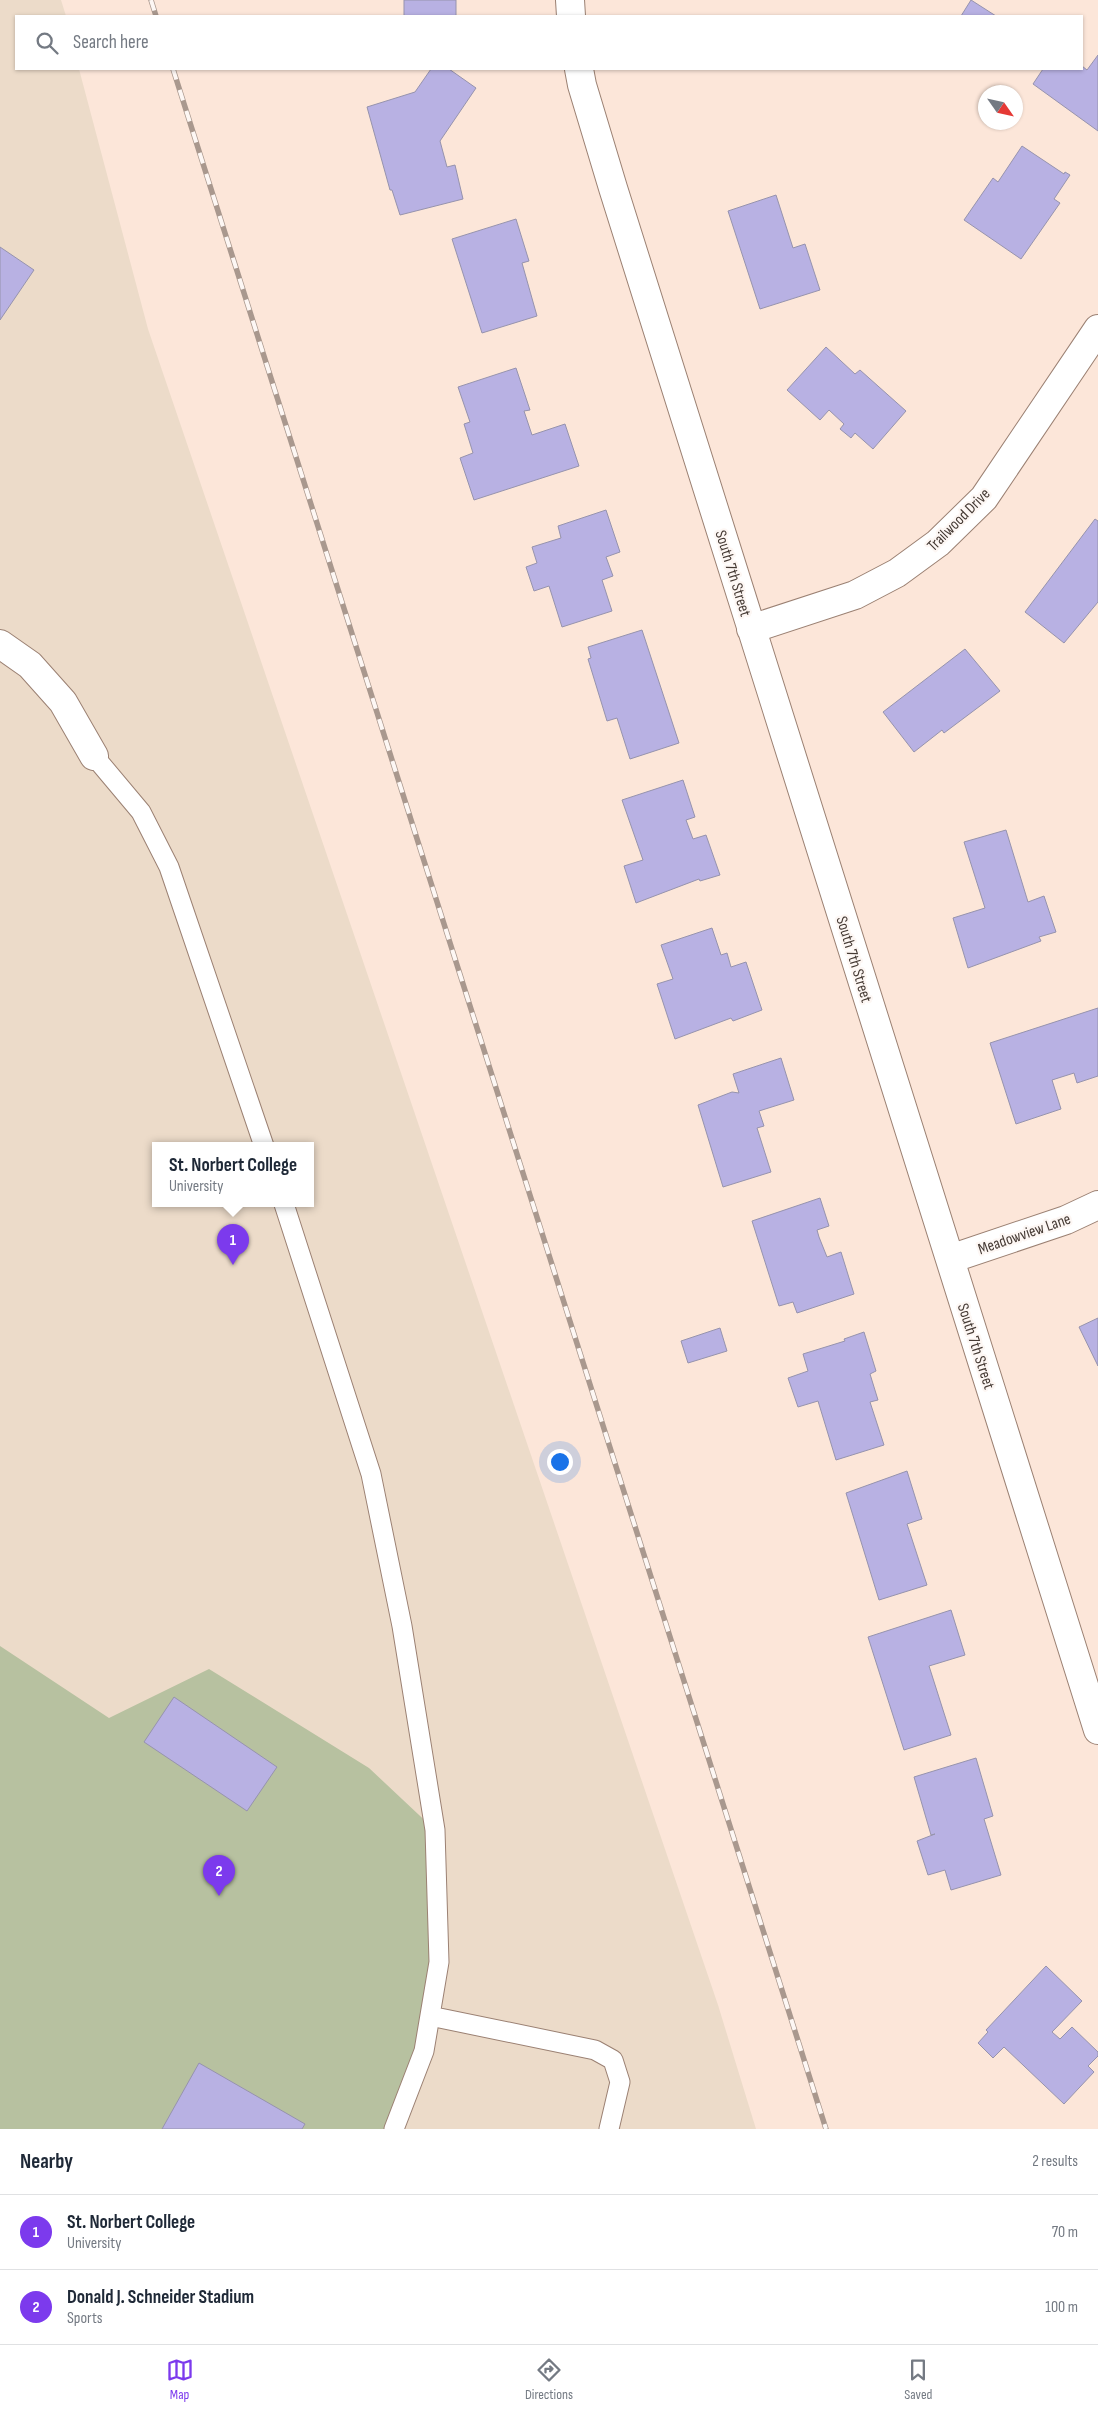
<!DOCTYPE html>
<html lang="en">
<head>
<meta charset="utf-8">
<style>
	:root { --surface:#fff; --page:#f2f2f3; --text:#1f2937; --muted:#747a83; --line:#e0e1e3; --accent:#7c3aed }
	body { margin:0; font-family:"Sofia Sans Condensed",sans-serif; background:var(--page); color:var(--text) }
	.compass { position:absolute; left:978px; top:85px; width:45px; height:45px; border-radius:50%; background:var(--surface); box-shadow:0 1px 4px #0004; rotate:124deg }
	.you { position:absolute; left:559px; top:1461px; width:18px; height:18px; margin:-12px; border:4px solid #fff; border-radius:50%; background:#1a73e8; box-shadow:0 0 0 8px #1a73e833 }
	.badge { display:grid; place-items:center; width:32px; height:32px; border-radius:50%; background:var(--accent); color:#fff; font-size:16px; font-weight:700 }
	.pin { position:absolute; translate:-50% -41px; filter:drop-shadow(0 1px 2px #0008) }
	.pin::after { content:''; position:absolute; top:26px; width:18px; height:15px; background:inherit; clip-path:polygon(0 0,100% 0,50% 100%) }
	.popup { position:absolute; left:152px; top:1142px; width:162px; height:65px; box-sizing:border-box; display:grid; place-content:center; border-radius:0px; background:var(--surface); filter:drop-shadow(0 1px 4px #0005); font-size:16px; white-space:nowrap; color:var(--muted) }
	.popup b { font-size:19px; color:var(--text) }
	.popup::after { content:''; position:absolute; left:50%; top:100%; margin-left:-10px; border:10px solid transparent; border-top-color:var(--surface) }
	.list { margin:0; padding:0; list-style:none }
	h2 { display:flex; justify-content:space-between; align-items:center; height:65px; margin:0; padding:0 20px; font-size:21px }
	h2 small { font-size:16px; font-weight:400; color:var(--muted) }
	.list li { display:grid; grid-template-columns:32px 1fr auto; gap:15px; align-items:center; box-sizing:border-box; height:75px; padding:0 20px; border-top:1px solid var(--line) }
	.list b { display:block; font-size:19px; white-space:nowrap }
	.list p { margin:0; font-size:16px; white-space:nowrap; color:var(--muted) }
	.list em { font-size:16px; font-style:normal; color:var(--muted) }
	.icon { flex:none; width:28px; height:28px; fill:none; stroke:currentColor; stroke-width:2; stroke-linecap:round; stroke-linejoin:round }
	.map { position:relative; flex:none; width:1098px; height:2129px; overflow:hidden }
	.search { position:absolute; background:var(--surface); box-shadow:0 1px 4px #0004; left:15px; right:15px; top:15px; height:55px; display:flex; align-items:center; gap:12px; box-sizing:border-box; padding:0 18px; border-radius:0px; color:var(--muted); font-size:19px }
	.sheet { height:215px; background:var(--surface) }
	nav { display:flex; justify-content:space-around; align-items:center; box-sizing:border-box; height:70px; border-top:1px solid var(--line); background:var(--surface); font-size:14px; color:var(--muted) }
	nav a { display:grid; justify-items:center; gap:2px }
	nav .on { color:var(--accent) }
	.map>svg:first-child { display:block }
	.education { fill:#ecdbc9; fill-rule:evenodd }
	.green { fill:#b7c1a0 }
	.building { fill:#b8b1e3; stroke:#9693ad }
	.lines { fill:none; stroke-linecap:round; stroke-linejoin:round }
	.service-casing { stroke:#9b8173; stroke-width:21 }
	.minor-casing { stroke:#9b8173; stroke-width:30 }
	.service { stroke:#fff; stroke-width:19 }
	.minor { stroke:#fff; stroke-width:28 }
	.rail-casing { stroke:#a9988e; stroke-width:5.5 }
	.rail { stroke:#fdf7f4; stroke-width:4; stroke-dasharray:11; stroke-linecap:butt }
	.labels { text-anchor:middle; stroke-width:4.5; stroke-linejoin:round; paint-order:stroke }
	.street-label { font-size:16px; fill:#453a34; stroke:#fdf7f4 }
</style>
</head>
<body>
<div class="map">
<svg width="1098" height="2129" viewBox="0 0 1098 2129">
	<rect width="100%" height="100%" fill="#fce6d9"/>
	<path class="education" d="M 0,0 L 61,0 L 66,16 L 16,16 L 16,69 L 79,69 L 148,329 L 718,2005 L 756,2129 L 0,2129 ZM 156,1146 L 310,1146 L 310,1204 L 156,1204 Z"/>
	<path class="green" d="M 0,1646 L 109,1718 L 209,1669 L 369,1768 L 435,1830 L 439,1962 L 392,2129 L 0,2129 Z"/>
	<path class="building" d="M 404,0 L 456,0 L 456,16 L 404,16 Z
		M 971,0 L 996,16 L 961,16 Z
		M 1098,55 L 1098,131 L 1033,84 L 1043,69 L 1082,69 L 1082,66 L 1087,70 Z
		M 431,69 L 449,69 L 476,88 L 440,141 L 447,167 L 455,165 L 463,199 L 400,215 L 392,190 L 390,190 L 367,107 L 415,92 Z
		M 1022,146 L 1064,174 L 1065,172 L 1070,175 L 1054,199 L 1060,203 L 1021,259 L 964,220 L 993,178 L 998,182 Z
		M 776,195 L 793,248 L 805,244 L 820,290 L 760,309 L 728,211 Z
		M 516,219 L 529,261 L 522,263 L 537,316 L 482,333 L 452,239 Z
		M 0,247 L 34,270 L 0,320 Z
		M 826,347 L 855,374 L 860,370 L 906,411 L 873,449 L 855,433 L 851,438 L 840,429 L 844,424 L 829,410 L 820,420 L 787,390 Z
		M 516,368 L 530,410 L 524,411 L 532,435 L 565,424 L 579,466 L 474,500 L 460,458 L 473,453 L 464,424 L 470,422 L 458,387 Z
		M 606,510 L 620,552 L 606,557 L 613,576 L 602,580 L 612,611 L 562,627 L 549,586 L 534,591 L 526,567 L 537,563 L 532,547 L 561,538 L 558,526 Z
		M 1095,519 L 1098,521 L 1098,602 L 1064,643 L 1025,612 Z
		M 642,630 L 679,743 L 630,759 L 617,718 L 607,721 L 588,659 L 591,658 L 588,647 Z
		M 965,649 L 1000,691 L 944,733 L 942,730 L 914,752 L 883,712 Z
		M 683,780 L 695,817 L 686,820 L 693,839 L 706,835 L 720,875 L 700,881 L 699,879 L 636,903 L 624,866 L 643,860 L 622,800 Z
		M 1006,830 L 1028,902 L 1044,896 L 1056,932 L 1039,937 L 1041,941 L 968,968 L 953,918 L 985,908 L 964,842 Z
		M 712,928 L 721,955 L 727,953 L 731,967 L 746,962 L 762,1010 L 733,1021 L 731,1018 L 675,1039 L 657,984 L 673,979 L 661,945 Z
		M 1098,1008 L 1098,1076 L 1077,1083 L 1074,1073 L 1052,1080 L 1061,1109 L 1016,1124 L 990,1043 Z
		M 781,1058 L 794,1100 L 759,1111 L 764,1126 L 757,1128 L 771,1172 L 723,1187 L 698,1105 L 732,1092 L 739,1093 L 733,1074 Z
		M 820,1198 L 829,1226 L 817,1230 L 819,1237 L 827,1257 L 841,1252 L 854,1294 L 797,1313 L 793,1302 L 779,1306 L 752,1221 Z
		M 1098,1318 L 1098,1366 L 1079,1327 Z
		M 720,1328 L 727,1351 L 688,1363 L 681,1341 Z
		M 864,1332 L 876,1371 L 870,1374 L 878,1400 L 870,1402 L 884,1445 L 836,1460 L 818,1401 L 798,1407 L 788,1378 L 808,1371 L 803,1354 L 845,1341 L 844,1339 Z
		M 907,1471 L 922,1519 L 907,1524 L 927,1585 L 879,1600 L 846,1493 Z
		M 951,1610 L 965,1655 L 929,1666 L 951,1735 L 904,1750 L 868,1637 Z
		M 174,1697 L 277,1767 L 247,1811 L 144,1742 Z
		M 976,1758 L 993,1816 L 984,1819 L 1001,1875 L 951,1890 L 945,1870 L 928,1875 L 917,1841 L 935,1834 L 931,1835 L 914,1777 Z
		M 1046,1966 L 1082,2001 L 1052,2032 L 1060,2039 L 1072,2027 L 1098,2052 L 1098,2056 L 1088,2066 L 1094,2072 L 1064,2104 L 1004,2047 L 993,2058 L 978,2043 L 988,2032 L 986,2030 Z
		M 199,2063 L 305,2124 L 302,2129 L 162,2129 Z"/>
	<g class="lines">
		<defs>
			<path id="service" d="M 94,756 L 141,812 L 169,867 L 264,1146
				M 284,1204 L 371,1474 L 402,1626 L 435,1830 L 439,1962 L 424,2051 L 394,2129
				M 430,2016 L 595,2050 L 613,2060 L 620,2082 L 609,2129"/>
			<path id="minor" d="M 570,0 L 571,16
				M 579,69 L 582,85 L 613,188 L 1098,1730
				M 751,629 L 855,595 L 897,573 L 938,543 L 984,498 L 1098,329
				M 0,644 L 30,665 L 63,702 L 94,756
				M 950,1259 L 1066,1220 L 1098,1205"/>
		</defs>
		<use href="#service" class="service-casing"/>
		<use href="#minor" class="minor-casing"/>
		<use href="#service" class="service"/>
		<use href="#minor" class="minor"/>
		<defs>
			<path id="rail" d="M 151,0 L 156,16
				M 173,69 L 826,2129"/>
		</defs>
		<use href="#rail" class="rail-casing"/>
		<use href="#rail" class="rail"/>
	</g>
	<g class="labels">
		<g class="street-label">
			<text transform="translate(958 519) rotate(-45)" y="6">Trailwood Drive</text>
			<text transform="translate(734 573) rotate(73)" y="6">South 7th Street</text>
			<text transform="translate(855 959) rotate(73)" y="6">South 7th Street</text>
			<text transform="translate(1024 1233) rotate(-19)" y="6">Meadowview Lane</text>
			<text transform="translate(977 1346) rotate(72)" y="6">South 7th Street</text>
		</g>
	</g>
</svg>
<svg class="compass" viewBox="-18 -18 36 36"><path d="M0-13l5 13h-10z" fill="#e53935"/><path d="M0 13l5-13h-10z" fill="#747a83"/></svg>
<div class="you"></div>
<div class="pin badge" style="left:233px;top:1265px">1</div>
<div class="popup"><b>St. Norbert College</b>University</div>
<div class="pin badge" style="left:219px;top:1896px">2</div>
<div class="search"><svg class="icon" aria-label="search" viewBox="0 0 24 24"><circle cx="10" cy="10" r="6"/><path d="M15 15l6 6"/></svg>Search here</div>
</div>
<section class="sheet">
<h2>Nearby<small>2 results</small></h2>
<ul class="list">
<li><span class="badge">1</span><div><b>St. Norbert College</b><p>University</p></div><em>70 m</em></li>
<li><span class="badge">2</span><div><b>Donald J. Schneider Stadium</b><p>Sports</p></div><em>100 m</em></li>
</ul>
</section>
<nav>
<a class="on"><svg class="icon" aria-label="map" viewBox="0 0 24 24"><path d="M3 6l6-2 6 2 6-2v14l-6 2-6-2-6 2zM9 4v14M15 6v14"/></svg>Map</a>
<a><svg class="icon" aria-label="directions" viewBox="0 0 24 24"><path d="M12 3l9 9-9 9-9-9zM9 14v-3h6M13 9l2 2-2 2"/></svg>Directions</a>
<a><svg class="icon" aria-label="saved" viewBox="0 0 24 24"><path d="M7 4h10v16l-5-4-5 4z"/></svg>Saved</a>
</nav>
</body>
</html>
